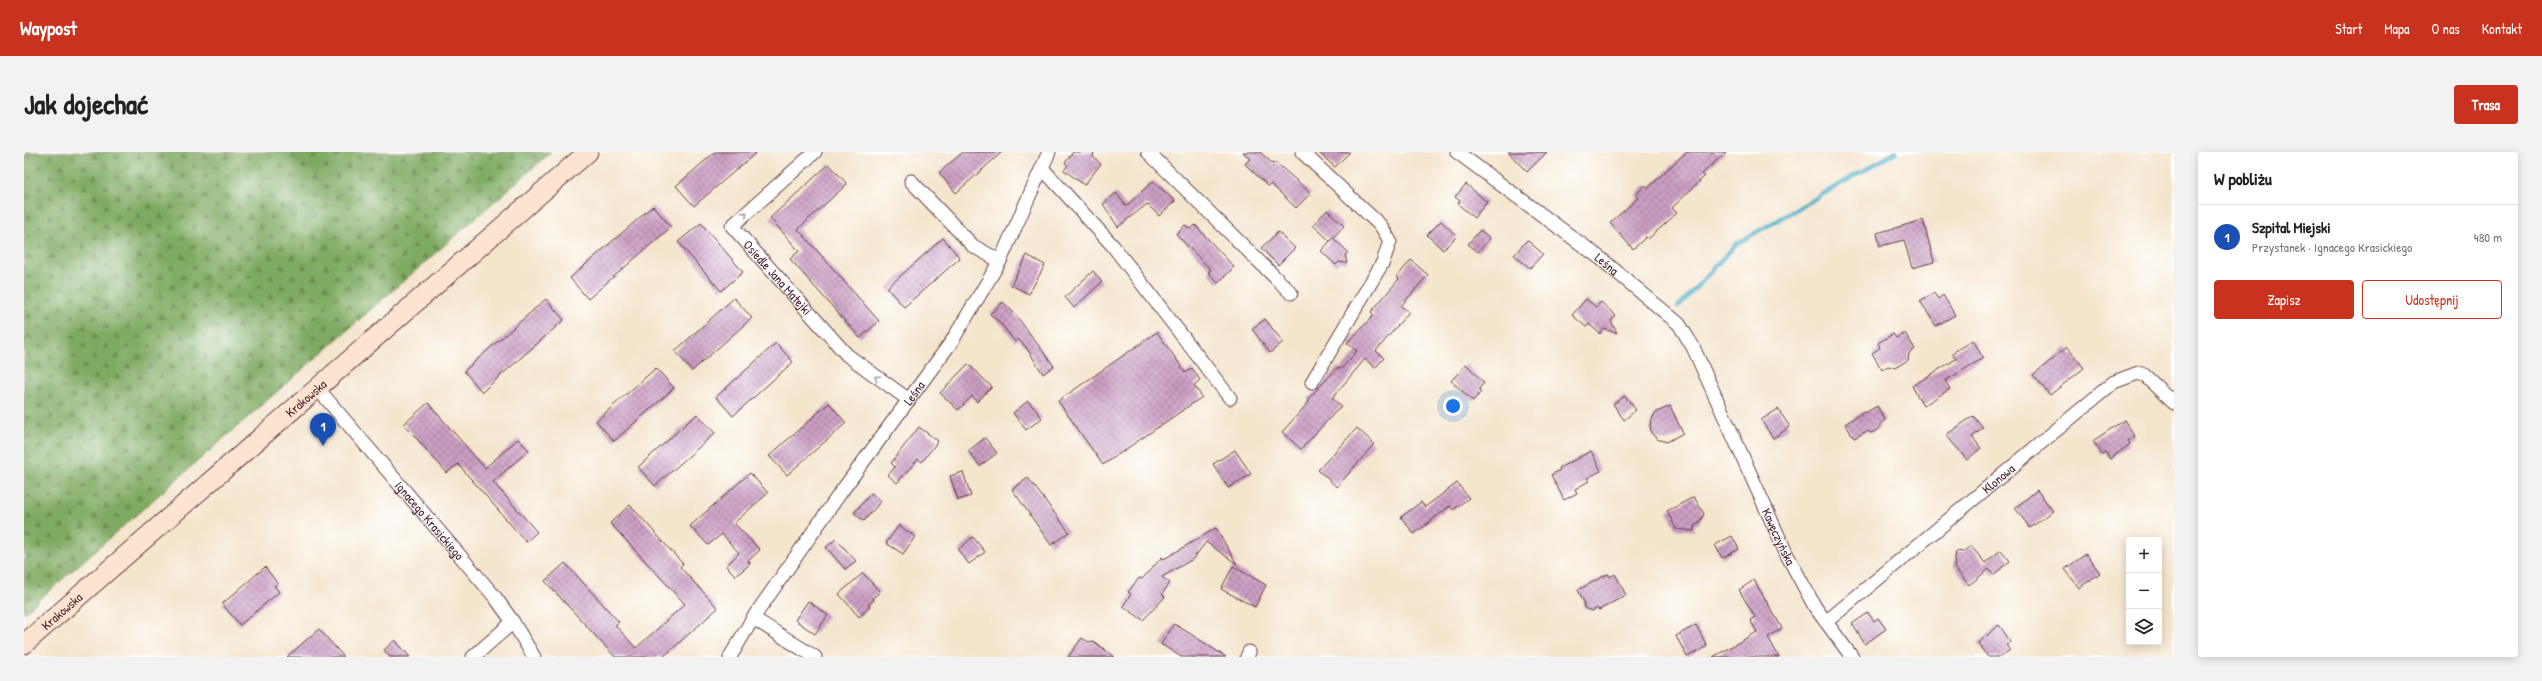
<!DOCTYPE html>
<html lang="pl">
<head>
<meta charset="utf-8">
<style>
	:root { --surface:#fff; --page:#f2f2f2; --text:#222; --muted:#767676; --line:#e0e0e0; --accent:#c8321e }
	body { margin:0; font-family:"Patrick Hand",sans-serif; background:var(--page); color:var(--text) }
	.controls { position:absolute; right:12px; bottom:12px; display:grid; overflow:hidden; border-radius:4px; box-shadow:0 2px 10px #0003 }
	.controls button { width:36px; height:36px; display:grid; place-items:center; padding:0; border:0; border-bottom:1px solid var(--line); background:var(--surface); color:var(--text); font:20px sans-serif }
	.you { position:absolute; left:1429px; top:254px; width:14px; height:14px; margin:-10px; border:3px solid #fff; border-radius:50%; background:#1a73e8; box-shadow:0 0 0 6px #1a73e833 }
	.badge { display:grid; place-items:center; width:26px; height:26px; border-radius:50%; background:var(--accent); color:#fff; font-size:13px; font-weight:700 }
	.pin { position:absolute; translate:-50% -33px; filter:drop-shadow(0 1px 2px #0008) }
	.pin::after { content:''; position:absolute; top:21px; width:14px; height:12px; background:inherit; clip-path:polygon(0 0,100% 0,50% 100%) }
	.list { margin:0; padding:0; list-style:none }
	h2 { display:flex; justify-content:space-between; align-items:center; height:52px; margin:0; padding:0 16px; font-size:17px }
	h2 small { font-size:13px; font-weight:400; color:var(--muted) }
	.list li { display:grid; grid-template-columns:26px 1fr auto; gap:12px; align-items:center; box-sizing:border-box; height:64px; padding:0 16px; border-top:1px solid var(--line) }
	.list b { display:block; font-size:15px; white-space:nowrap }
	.list p { margin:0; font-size:13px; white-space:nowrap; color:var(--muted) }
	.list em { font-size:13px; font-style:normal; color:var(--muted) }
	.actions { display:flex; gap:8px; padding:12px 16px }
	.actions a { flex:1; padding:9px 0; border:1px solid var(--accent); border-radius:4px; text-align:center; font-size:14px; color:var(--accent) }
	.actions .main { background:var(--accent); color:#fff }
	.icon { flex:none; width:22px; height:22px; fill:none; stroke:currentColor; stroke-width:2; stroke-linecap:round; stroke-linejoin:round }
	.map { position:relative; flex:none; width:2150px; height:505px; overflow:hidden; border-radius:4px }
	header { display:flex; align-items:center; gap:24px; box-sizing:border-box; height:56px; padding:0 20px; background:var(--accent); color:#fff }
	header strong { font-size:19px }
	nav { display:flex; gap:22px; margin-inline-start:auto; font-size:14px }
	.intro { display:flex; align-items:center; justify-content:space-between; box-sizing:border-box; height:96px; padding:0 24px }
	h1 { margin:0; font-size:28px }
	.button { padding:10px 18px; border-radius:4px; background:var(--accent); color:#fff; font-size:14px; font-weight:700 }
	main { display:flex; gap:24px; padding:0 24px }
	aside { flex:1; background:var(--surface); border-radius:4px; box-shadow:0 2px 10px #0003 }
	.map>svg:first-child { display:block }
	.forest { fill:url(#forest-firs); stroke:#646446 }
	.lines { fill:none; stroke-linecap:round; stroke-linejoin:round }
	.stream { stroke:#41a8c1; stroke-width:4.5 }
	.building { fill:url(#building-cross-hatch) }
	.street-casing { stroke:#643d43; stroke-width:15 }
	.secondary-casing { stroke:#643d43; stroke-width:21 }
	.street { stroke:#fff; stroke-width:13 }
	.secondary { stroke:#fde4d0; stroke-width:19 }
	.oneway { stroke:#ae9aa0 }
	.labels { text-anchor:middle; stroke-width:4; stroke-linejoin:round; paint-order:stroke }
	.street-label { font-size:13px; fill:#4a1f2b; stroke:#fff }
</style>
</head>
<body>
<header>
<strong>Waypost</strong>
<nav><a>Start</a><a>Mapa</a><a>O nas</a><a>Kontakt</a></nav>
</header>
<div class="intro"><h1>Jak dojechać</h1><a class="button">Trasa</a></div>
<main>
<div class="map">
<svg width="2150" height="505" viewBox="0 0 2150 505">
	<defs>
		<pattern id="forest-firs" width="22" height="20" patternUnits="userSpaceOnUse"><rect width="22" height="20" fill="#7faa62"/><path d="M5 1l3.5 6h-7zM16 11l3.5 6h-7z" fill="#6a8a51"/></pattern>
		<pattern id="building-cross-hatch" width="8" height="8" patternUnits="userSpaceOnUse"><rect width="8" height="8" fill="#cb9fc4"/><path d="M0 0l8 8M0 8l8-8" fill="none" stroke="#a7819f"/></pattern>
	</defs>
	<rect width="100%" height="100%" fill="#fff"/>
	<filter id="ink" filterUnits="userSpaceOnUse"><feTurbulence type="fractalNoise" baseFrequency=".025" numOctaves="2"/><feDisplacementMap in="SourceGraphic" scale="8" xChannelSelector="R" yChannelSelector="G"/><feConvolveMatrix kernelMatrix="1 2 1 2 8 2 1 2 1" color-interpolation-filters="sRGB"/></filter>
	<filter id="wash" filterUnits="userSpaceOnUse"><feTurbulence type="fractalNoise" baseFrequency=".012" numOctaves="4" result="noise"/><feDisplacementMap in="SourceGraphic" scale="16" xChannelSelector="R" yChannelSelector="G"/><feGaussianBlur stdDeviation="0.9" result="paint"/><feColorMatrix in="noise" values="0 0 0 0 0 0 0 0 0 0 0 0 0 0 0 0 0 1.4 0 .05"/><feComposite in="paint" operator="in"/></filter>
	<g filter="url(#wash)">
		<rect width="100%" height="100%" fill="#f4e5cd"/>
		<path class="forest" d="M 0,0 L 527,0 L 0,461 Z"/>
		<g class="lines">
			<path class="stream" d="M 1654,155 L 1712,92 L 1872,0"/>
		</g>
		<g id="blocks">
			<path class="building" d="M 691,0 L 733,0 L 670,54 L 652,34 Z
				M 939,0 L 978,0 L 932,41 L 915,21 Z
				M 1049,0 L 1070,0 L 1069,5 L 1077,12 L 1060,33 L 1040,18 L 1044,13 L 1041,11 Z
				M 1219,0 L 1236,0 L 1249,12 L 1251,10 L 1287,41 L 1272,56 L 1247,32 L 1244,34 L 1221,12 L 1226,7 Z
				M 1294,0 L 1326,0 L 1311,15 Z
				M 1484,0 L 1523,0 L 1503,20 Z
				M 1662,0 L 1702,0 L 1678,22 L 1681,24 L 1648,56 L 1653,61 L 1624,87 L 1622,85 L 1609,97 L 1586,71 L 1614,46 L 1612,43 L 1621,33 L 1624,36 Z
				M 805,12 L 823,32 L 774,77 L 855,169 L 836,186 L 766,107 L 775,99 L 746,66 Z
				M 1129,29 L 1151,49 L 1135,64 L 1123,52 L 1094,75 L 1079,52 L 1092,41 L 1102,54 Z
				M 1442,32 L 1463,50 L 1450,66 L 1434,52 L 1436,49 L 1431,45 Z
				M 629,54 L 647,75 L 564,147 L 546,126 Z
				M 1303,58 L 1320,74 L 1306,89 L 1289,73 Z
				M 1899,68 L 1910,110 L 1888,116 L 1880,88 L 1856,94 L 1853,81 Z
				M 1417,69 L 1433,84 L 1419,98 L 1403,83 Z
				M 677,71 L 719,120 L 697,139 L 654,90 Z
				M 1161,73 L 1166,77 L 1171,73 L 1210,115 L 1194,131 L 1184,120 L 1187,118 L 1152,82 Z
				M 1456,78 L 1466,86 L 1454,100 L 1444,92 Z
				M 1254,80 L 1271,96 L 1254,113 L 1237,96 Z
				M 919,86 L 936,106 L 880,155 L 863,136 Z
				M 1309,86 L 1324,100 L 1321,103 L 1323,111 L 1315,110 L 1312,113 L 1297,99 Z
				M 1503,88 L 1519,102 L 1506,116 L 1490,103 Z
				M 1003,103 L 1021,113 L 1005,142 L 987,133 Z
				M 1387,108 L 1404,123 L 1377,154 L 1385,160 L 1352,199 L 1360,206 L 1351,216 L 1341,207 L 1308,246 L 1317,254 L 1277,297 L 1258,280 L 1285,250 L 1283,248 L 1314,215 L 1317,217 L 1333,199 L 1323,191 L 1350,163 L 1347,160 L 1375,127 L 1373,125 Z
				M 1069,119 L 1078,130 L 1050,156 L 1041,145 Z
				M 1910,141 L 1914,147 L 1919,143 L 1931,163 L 1912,174 L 1896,149 Z
				M 710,146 L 728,166 L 668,219 L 651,199 Z
				M 522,147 L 540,168 L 458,240 L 440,219 Z
				M 1562,147 L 1572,155 L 1577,150 L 1592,164 L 1587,169 L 1593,181 L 1580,177 L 1576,182 L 1565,172 L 1562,175 L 1548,163 Z
				M 979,150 L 991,162 L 1030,214 L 1019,222 L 1002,195 L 994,187 L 991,190 L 979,174 L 966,162 Z
				M 1241,167 L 1259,190 L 1246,201 L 1228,177 Z
				M 1133,180 L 1162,221 L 1168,216 L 1176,228 L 1170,233 L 1178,245 L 1079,313 L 1034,249 Z
				M 1881,181 L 1891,197 L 1885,201 L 1884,208 L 1871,216 L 1864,214 L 1858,218 L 1848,201 L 1856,196 L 1854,191 L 1869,182 L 1872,186 Z
				M 1949,188 L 1959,206 L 1921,229 L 1926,237 L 1899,254 L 1888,234 L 1932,207 L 1928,201 Z
				M 752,191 L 769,210 L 709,264 L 692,245 Z
				M 2043,195 L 2060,216 L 2026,243 L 2009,223 Z
				M 944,212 L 968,235 L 953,250 L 948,244 L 934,258 L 916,241 Z
				M 1442,212 L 1460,231 L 1455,237 L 1457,240 L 1449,249 L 1427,229 Z
				M 632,216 L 650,236 L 590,289 L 572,269 Z
				M 1601,244 L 1612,258 L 1600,268 L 1589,252 Z
				M 1004,249 L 1018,266 L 1002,278 L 989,261 Z
				M 404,251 L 461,316 L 494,287 L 505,298 L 469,330 L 513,380 L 502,390 L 434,312 L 423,321 L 380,272 Z
				M 805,251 L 822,271 L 763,323 L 745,304 Z
				M 1646,254 L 1659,281 L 1643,290 L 1633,287 L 1627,281 L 1626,272 L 1631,261 Z
				M 1853,254 L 1861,268 L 1856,272 L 1855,277 L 1847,281 L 1843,279 L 1830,286 L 1821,272 L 1840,259 L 1841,261 Z
				M 1754,257 L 1766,275 L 1749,286 L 1737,268 Z
				M 673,262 L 691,281 L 631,334 L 614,315 Z
				M 1949,264 L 1959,276 L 1948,285 L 1957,296 L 1943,308 L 1922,283 Z
				M 2100,268 L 2111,284 L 2104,289 L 2106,292 L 2086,307 L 2081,300 L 2078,302 L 2069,289 Z
				M 895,275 L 914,289 L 898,310 L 894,307 L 873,331 L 864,323 L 871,315 L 867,311 Z
				M 1333,276 L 1350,292 L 1313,335 L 1294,318 Z
				M 961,286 L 973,301 L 956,314 L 944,299 Z
				M 1211,298 L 1227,322 L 1204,336 L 1189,312 Z
				M 1567,299 L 1577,319 L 1563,326 L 1565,329 L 1551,337 L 1553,341 L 1540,348 L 1527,323 L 1536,318 L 1535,316 Z
				M 939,320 L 947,344 L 934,348 L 926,324 Z
				M 726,321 L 744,341 L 710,371 L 736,398 L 724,409 L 726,412 L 712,424 L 702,414 L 715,401 L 698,382 L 684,393 L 666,374 Z
				M 1004,326 L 1045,380 L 1027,393 L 988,337 Z
				M 1433,331 L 1445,346 L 1429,358 L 1426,354 L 1390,382 L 1377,365 L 1397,350 L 1401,355 Z
				M 2013,338 L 2029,359 L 2006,376 L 1991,356 Z
				M 847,341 L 857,349 L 840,369 L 830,361 Z
				M 1670,345 L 1680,362 L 1675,371 L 1670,374 L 1670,379 L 1652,377 L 1643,359 Z
				M 606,353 L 659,412 L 656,415 L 694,456 L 639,505 L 591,505 L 521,429 L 541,411 L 595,470 L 591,473 L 612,496 L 661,452 L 586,371 Z
				M 875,373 L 891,385 L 879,402 L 862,391 Z
				M 1192,376 L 1213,412 L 1182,390 L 1169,407 L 1138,425 L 1146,431 L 1138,442 L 1141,445 L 1119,468 L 1099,454 L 1107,442 L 1104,440 L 1115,426 L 1118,427 L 1138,405 L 1140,407 Z
				M 1708,384 L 1715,397 L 1698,406 L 1691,393 Z
				M 949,385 L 961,400 L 945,412 L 934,398 Z
				M 812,387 L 832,409 L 821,417 L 802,395 Z
				M 1947,394 L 1961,411 L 1977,398 L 1986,409 L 1969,423 L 1965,417 L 1945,433 L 1930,415 L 1932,399 L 1939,400 Z
				M 2062,402 L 2076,421 L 2055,436 L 2041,417 Z
				M 1209,414 L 1242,433 L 1231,455 L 1197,437 Z
				M 241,415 L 254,432 L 250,434 L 255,440 L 216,473 L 198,452 Z
				M 839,421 L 856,440 L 848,446 L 850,448 L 844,453 L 846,455 L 835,465 L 815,442 Z
				M 1584,422 L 1586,425 L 1591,422 L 1602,443 L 1575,458 L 1573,456 L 1568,459 L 1560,456 L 1560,450 L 1554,438 Z
				M 1730,428 L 1758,476 L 1744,485 L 1755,505 L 1689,505 L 1733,480 L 1726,468 L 1731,465 L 1715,438 Z
				M 784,449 L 804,463 L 791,482 L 771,468 Z
				M 1844,461 L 1850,469 L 1854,466 L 1862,477 L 1841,492 L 1828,472 Z
				M 1150,472 L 1162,479 L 1202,505 L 1157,505 L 1137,492 Z
				M 1672,473 L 1683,494 L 1663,505 L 1652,484 Z
				M 1975,473 L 1987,490 L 1982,493 L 1986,498 L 1976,505 L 1964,505 L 1954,491 Z
				M 295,477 L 320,505 L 263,505 Z
				M 1058,486 L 1064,490 L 1069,489 L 1091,505 L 1044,505 Z
				M 371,488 L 386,505 L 366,505 L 360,498 Z"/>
		</g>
	</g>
	<g filter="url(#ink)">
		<use href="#blocks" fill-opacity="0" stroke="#643d43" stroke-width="1"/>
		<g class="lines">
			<defs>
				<g id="street">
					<path id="s1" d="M 791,0 L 708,74 L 823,203 L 885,248"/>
					<path d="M 1124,0 L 1267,141"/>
					<path d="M 1278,0 L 1357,74 L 1366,89 L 1359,110 L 1288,230"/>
					<path id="s2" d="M 1433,0 L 1576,106 L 1655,172 L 1669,195 L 1762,401 L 1791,455 L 1828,505"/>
					<path d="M 1019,17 L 1089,94 L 1206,246"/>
					<path d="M 887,29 L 949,94 L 976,109"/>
					<path id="s3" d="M 295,238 L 471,445 L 489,470 L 510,505"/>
					<path d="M 729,466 L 791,505"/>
					<path id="s4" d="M 1802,470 L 2090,230 L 2114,221 L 2120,223 L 2150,251"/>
					<path d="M 449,505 L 489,470"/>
					<path id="s5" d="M 706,505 L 729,466 L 817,340 L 928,189 L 976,109 L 1025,0"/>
					<path d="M 1223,505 L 1225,500"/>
				</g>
				<g id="secondary">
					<path id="s6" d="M 0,492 L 564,0"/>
				</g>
			</defs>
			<use href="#street" class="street-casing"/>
			<use href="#secondary" class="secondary-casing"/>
			<use href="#street" class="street"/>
			<use href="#secondary" class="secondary"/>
		</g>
		<defs><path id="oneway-chevron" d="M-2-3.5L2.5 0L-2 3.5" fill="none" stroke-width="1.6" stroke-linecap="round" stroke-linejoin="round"/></defs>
		<g class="oneway">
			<use href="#oneway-chevron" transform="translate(721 62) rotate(-42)"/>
			<use href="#oneway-chevron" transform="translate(853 226) rotate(-145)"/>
		</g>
	</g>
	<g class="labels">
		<g class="street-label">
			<text dy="5" stroke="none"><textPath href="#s2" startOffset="187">Leśna</textPath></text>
			<text dy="5" stroke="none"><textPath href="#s1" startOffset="180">Osiedle Jana Matejki</textPath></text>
			<text dy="5" stroke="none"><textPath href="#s5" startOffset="322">Leśna</textPath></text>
			<text dy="5" stroke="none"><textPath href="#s6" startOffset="374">Krakowska</textPath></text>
			<text dy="5" stroke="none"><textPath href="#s4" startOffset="224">Klonowa</textPath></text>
			<text dy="5" stroke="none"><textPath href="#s3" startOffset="171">Ignacego Krasickiego</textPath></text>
			<text dy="5" stroke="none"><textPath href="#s2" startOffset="516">Kawęczyńska</textPath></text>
			<text dy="5" stroke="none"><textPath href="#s6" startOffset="50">Krakowska</textPath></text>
		</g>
	</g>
</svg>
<div class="controls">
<button>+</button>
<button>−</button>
<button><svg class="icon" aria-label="layers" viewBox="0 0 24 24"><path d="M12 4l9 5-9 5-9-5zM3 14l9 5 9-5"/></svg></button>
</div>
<div class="you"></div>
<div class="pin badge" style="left:299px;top:294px;background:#1a4fb4">1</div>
</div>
<aside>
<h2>W pobliżu<small></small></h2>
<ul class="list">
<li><span class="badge" style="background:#1a4fb4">1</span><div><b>Szpital Miejski</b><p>Przystanek · Ignacego Krasickiego</p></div><em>480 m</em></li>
</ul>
<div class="actions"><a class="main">Zapisz</a><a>Udostępnij</a></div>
</aside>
</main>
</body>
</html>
